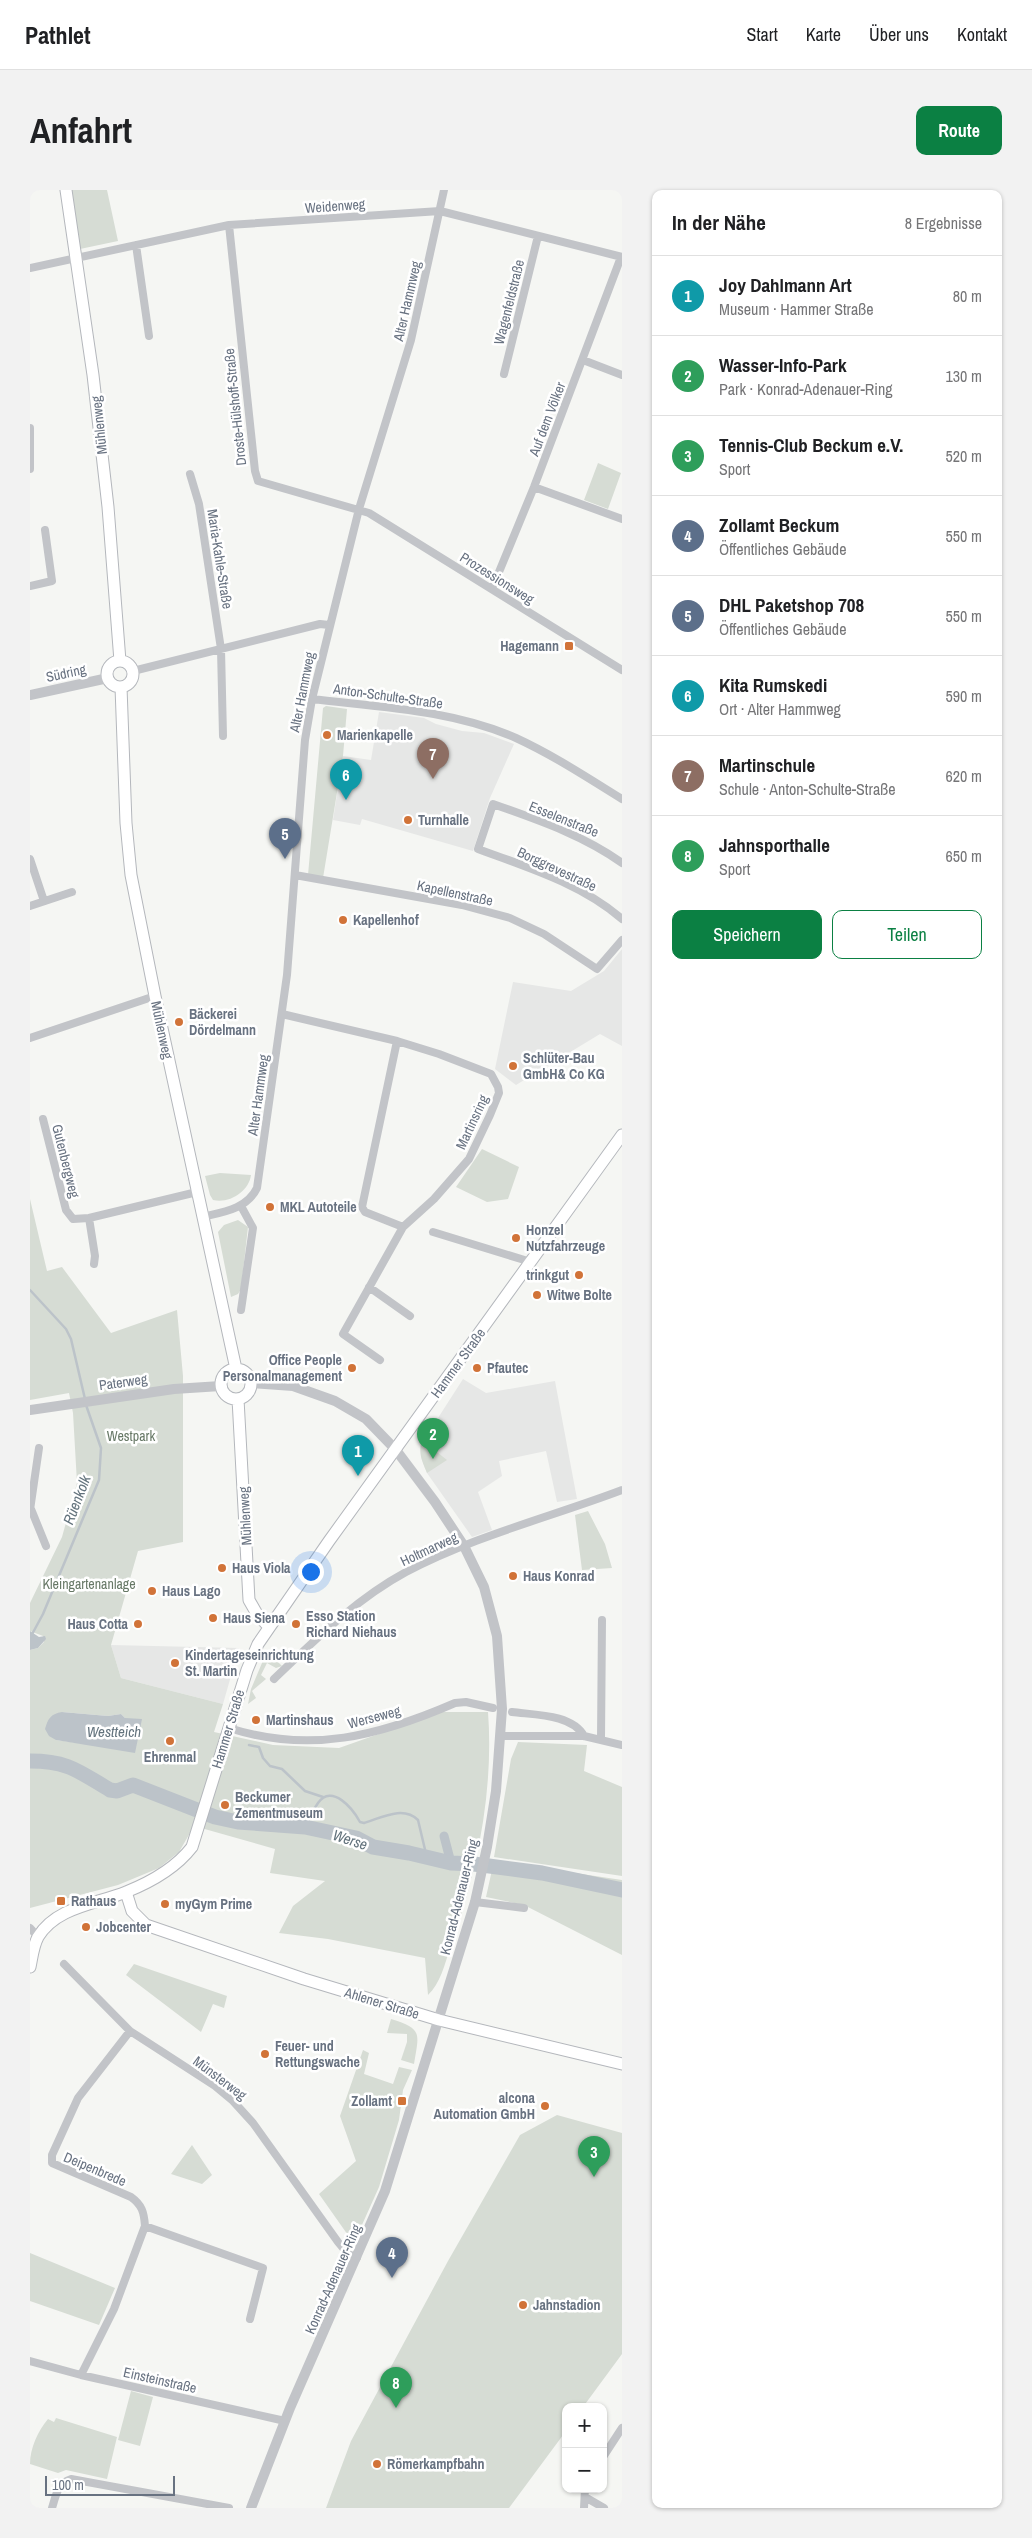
<!DOCTYPE html>
<html lang="de">
<head>
<meta charset="utf-8">
<style>
	:root { --surface:#fff; --page:#f2f2f2; --text:#202124; --muted:#757577; --line:#e0e0e0; --accent:#0b8043 }
	body { margin:0; font-family:"Archivo Narrow",sans-serif; background:var(--page); color:var(--text) }
	.controls { position:absolute; right:15px; bottom:15px; display:grid; overflow:hidden; border-radius:10px; box-shadow:0 1px 4px #0004 }
	.controls button { width:45px; height:45px; display:grid; place-items:center; padding:0; border:0; border-bottom:1px solid var(--line); background:var(--surface); color:var(--text); font:25px sans-serif }
	.scale { position:absolute; left:15px; bottom:12px; width:130px; box-sizing:border-box; padding-left:5px; border:2px solid #687281; border-top:0; font-size:14px; line-height:18px; white-space:nowrap; color:#687281; -webkit-text-stroke:4px #fff; paint-order:stroke }
	.you { position:absolute; left:280px; top:1381px; width:18px; height:18px; margin:-12px; border:4px solid #fff; border-radius:50%; background:#1a73e8; box-shadow:0 0 0 8px #1a73e833 }
	.badge { display:grid; place-items:center; width:32px; height:32px; border-radius:50%; background:var(--accent); color:#fff; font-size:16px; font-weight:700 }
	.pin { position:absolute; translate:-50% -41px; filter:drop-shadow(0 1px 2px #0008) }
	.pin::after { content:''; position:absolute; top:26px; width:18px; height:15px; background:inherit; clip-path:polygon(0 0,100% 0,50% 100%) }
	.list { margin:0; padding:0; list-style:none }
	h2 { display:flex; justify-content:space-between; align-items:center; height:65px; margin:0; padding:0 20px; font-size:21px }
	h2 small { font-size:16px; font-weight:400; color:var(--muted) }
	.list li { display:grid; grid-template-columns:32px 1fr auto; gap:15px; align-items:center; box-sizing:border-box; height:80px; padding:0 20px; border-top:1px solid var(--line) }
	.list b { display:block; font-size:19px; white-space:nowrap }
	.list p { margin:0; font-size:16px; white-space:nowrap; color:var(--muted) }
	.list em { font-size:16px; font-style:normal; color:var(--muted) }
	.actions { display:flex; gap:10px; padding:15px 20px }
	.actions a { flex:1; padding:11px 0; border:1px solid var(--accent); border-radius:10px; text-align:center; font-size:18px; color:var(--accent) }
	.actions .main { background:var(--accent); color:#fff }
	.map { position:relative; flex:none; width:592px; height:2318px; overflow:hidden; border-radius:10px }
	header { display:flex; align-items:center; gap:30px; box-sizing:border-box; height:70px; padding:0 25px; background:var(--surface); border-bottom:1px solid var(--line) }
	header strong { font-size:24px }
	nav { display:flex; gap:28px; margin-inline-start:auto; font-size:18px }
	.intro { display:flex; align-items:center; justify-content:space-between; box-sizing:border-box; height:120px; padding:0 30px }
	h1 { margin:0; font-size:35px }
	.button { padding:12px 22px; border-radius:10px; background:var(--accent); color:#fff; font-size:18px; font-weight:700 }
	main { display:flex; gap:30px; padding:0 30px }
	aside { flex:1; background:var(--surface); border-radius:10px; box-shadow:0 1px 4px #0004 }
	.map>svg:first-child { display:block }
	.built { fill:#e6e7e6 }
	.green { fill:#d6dcd4; fill-rule:evenodd }
	.water { fill:#bcc3c9 }
	.lines { fill:none; stroke-linecap:round; stroke-linejoin:round }
	.stream { stroke:#bcc3c9; stroke-width:2.5 }
	.canal { stroke:#bcc3c9; stroke-width:9 }
	.river { stroke:#bcc3c9; stroke-width:15 }
	.secondary-casing { stroke:#b4b7bc; stroke-width:13 }
	.minor { stroke:#c2c4c8; stroke-width:8 }
	.tertiary { stroke:#c2c4c8; stroke-width:10 }
	.secondary { stroke:#fff; stroke-width:11 }
	.poi-dot { fill:#d17338; stroke:#fff; stroke-width:2 }
	.labels { text-anchor:middle; stroke-width:5; stroke-linejoin:round; paint-order:stroke }
	.street-label { font-size:14px; fill:#687281; stroke:#fff }
	.poi-label { font-size:14px; font-weight:bold; fill:#687281; stroke:#fff; text-anchor:start }
	.park-label { font-size:14px; fill:#677866; stroke:#fff }
	.water-label { font-size:15px; font-style:italic; fill:#63737d; stroke:#fff }
</style>
</head>
<body>
<header>
<strong>Pathlet</strong>
<nav><a>Start</a><a>Karte</a><a>Über uns</a><a>Kontakt</a></nav>
</header>
<div class="intro"><h1>Anfahrt</h1><a class="button">Route</a></div>
<main>
<div class="map">
<svg width="592" height="2318" viewBox="0 0 592 2318">
	<rect width="100%" height="100%" fill="#f5f6f3"/>
	<path class="built" d="M 349,522 L 394,528 L 406,534 L 432,541 L 454,543 L 484,554 L 460,608 L 443,661 L 332,629 L 330,635 L 303,630 L 313,566 L 341,570 Z
		M 592,759 L 592,856 L 570,844 L 486,895 L 465,879 L 483,792 L 541,801 L 574,781 Z
		M 433,1189 L 456,1203 L 525,1191 L 547,1309 L 527,1312 L 516,1261 L 469,1271 L 472,1286 L 448,1302 L 462,1340 L 442,1347 L 397,1283 L 391,1267 L 390,1256 Z
		M 81,1455 L 209,1458 L 193,1514 L 91,1488 Z"/>
	<path class="green" d="M 40,0 L 77,0 L 88,51 L 50,59 Z
		M 568,273 L 591,283 L 578,319 L 554,310 Z
		M 296,516 L 317,519 L 313,566 L 293,688 L 278,685 L 293,518 Z
		M 452,959 L 489,977 L 478,1009 L 457,1012 L 426,997 Z
		M 190,983 L 221,985 C 219,1001 200,1014 183,1010 L 180,1005 L 175,986 Z
		M 0,1009 L 17,1081 L 32,1077 L 81,1143 L 147,1120 L 153,1186 L 153,1352 L 108,1361 L 81,1455 L 91,1488 L 193,1514 L 184,1542 L 243,1555 L 309,1558 L 411,1522 L 458,1522 C 464,1601 447,1684 420,1758 C 415,1774 410,1794 398,1805 L 395,1768 L 298,1749 L 249,1743 L 263,1716 L 295,1691 L 240,1683 L 245,1659 L 164,1636 L 149,1662 L 129,1678 L 88,1695 L 0,1718 L 0,1460 L 8,1458 L 14,1452 L 13,1446 L 0,1441 L 0,1413 L 32,1347 L 47,1293 L 43,1223 L 39,1203 L 0,1210 ZM 32,1522 L 78,1526 L 91,1524 L 95,1528 L 70,1556 L 26,1550 Z
		M 208,1030 L 218,1037 L 211,1099 L 208,1104 L 201,1107 L 188,1042 L 194,1035 Z
		M 393,1251 L 417,1270 L 397,1283 C 393,1273 387,1262 393,1251 Z
		M 558,1321 L 575,1354 L 582,1378 L 552,1380 L 545,1325 Z
		M 237,1461 L 252,1476 L 246,1478 L 237,1473 L 231,1485 L 236,1489 L 222,1501 L 226,1508 L 218,1514 L 221,1499 Z
		M 488,1552 L 557,1555 L 554,1581 L 592,1597 L 592,1686 L 464,1667 L 481,1569 Z
		M 464,1671 L 592,1690 L 592,1765 L 494,1715 L 456,1707 Z
		M 104,1774 L 197,1806 L 194,1818 L 183,1814 L 171,1842 L 96,1785 Z
		M 361,1829 C 393,1839 389,1843 384,1874 L 371,1870 L 377,1852 L 377,1844 L 357,1843 Z
		M 333,1860 L 339,1863 L 334,1884 L 363,1894 L 369,1877 L 382,1880 L 373,1900 L 369,1930 L 349,1997 L 327,2046 L 320,2048 L 289,2004 L 326,1971 L 310,1926 Z
		M 527,1925 L 592,1943 L 592,2164 L 553,2217 L 536,2217 L 536,2241 L 479,2318 L 296,2318 L 321,2251 L 418,2071 L 490,1945 Z
		M 162,1955 L 182,1985 L 172,1994 L 141,1984 Z
		M 0,2063 L 85,2098 L 69,2135 L 0,2111 Z
		M 101,2201 L 123,2207 L 110,2256 L 88,2250 Z
		M 26,2228 L 87,2247 L 77,2289 L 36,2280 L 28,2283 L 0,2274 C 0,2258 8,2241 18,2229 L 24,2232 Z"/>
	<path class="water" d="M 0,1441 L 9,1447 L 15,1446 L 16,1449 L 8,1458 L 0,1460 Z
		M 32,1522 L 78,1526 L 91,1524 L 95,1528 L 112,1529 L 105,1563 L 26,1550 L 19,1546 L 15,1539 C 18,1528 21,1524 32,1522 Z"/>
	<g class="lines">
		<path class="stream" d="M 0,1100 L 36,1139 L 41,1149 L 55,1209
			M 0,1448 L 13,1424 L 69,1290 L 71,1258 L 56,1215
			M 219,1555 L 229,1557 L 233,1568 L 240,1576 L 252,1579 L 275,1601 L 293,1607
			M 275,1637 C 279,1629 283,1620 288,1613 C 302,1593 323,1619 330,1632 L 334,1633 C 351,1628 373,1615 388,1630 L 397,1668"/>
		<path class="canal" d="M 414,1646 L 421,1673"/>
		<path class="river" d="M 0,1571 C 38,1571 48,1581 80,1600 L 87,1601 L 103,1595 L 185,1627 L 208,1632 L 275,1637 L 326,1648 L 343,1657 L 379,1663 L 421,1673 L 444,1674 L 512,1683 L 592,1700"/>
		<defs>
			<path id="secondary" d="M 36,0 L 63,185 L 78,317 L 90,471
				M77 484a13 13 0 1 1 26 0a13 13 0 1 1-26 0Z
				M 91,497 L 96,633 L 101,685 L 125,806 L 206,1179
				M191 1194a15 15 0 1 1 30 0a15 15 0 1 1-30 0Z
				M 208,1209 L 219,1410 L 227,1424 L 239,1437
				M 96,1702 L 102,1721 L 116,1735 L 274,1789 L 409,1830 L 592,1874
				M 0,1777 C 2,1768 3,1756 8,1747 C 26,1717 66,1714 96,1702 C 121,1692 145,1679 162,1657 L 217,1480 L 228,1454 L 299,1351 L 592,945"/>
		</defs>
		<use href="#secondary" class="secondary-casing"/>
		<path class="minor" d="M 199,35 L 225,281 L 228,291 L 339,323 L 592,480
			M 106,55 L 119,146
			M 0,78 L 199,35 L 410,21 L 592,67
			M 553,170 L 592,185
			M 474,184 L 508,46
			M 0,238 L 0,279
			M 160,284 L 169,314 L 191,459 L 193,546
			M 504,297 L 592,329
			M 0,396 L 22,391 L 15,340
			M 462,399 L 504,297 L 591,67
			M 103,481 L 290,434 L 299,435
			M 282,509 C 350,517 423,520 486,548 C 523,565 558,588 592,609
			M 0,669 L 14,711
			M 592,673 C 553,645 508,630 463,614 L 448,659 C 497,677 552,694 592,729
			M 265,685 L 432,715 L 480,728 L 514,744 L 567,779 L 592,750
			M 0,716 L 42,702
			M 252,824 L 367,851 L 409,864 L 461,884 L 468,897 L 469,903 L 460,925 L 439,969 L 404,1009 L 373,1037 L 313,1144 L 350,1170
			M 0,848 L 125,806
			M 367,851 L 332,1017 L 335,1022 L 373,1037
			M 13,929 L 36,1020 L 43,1029 L 59,1028 L 167,1002
			M 172,1027 C 193,1022 217,1019 227,998 L 257,785 L 275,550 L 282,509 L 329,319 L 381,150 L 414,0
			M 59,1028 L 65,1066 L 64,1074
			M 403,1042 L 501,1072
			M 339,1097 L 380,1126
			M 211,1120 L 223,1038 L 211,1016
			M 1,1319 L 16,1356
			M 0,1320 L 9,1258
			M 244,1489 C 285,1450 326,1409 376,1382 C 444,1346 521,1327 592,1300
			M 482,1522 C 504,1525 542,1524 554,1546
			M 199,1538 C 280,1564 349,1546 425,1513 L 436,1512 L 463,1518
			M 471,1546 L 554,1546 L 592,1555
			M 571,1549 L 572,1430
			M 445,1712 L 494,1718
			M 0,1738 L 8,1747
			M 34,1774 L 100,1841 L 185,1896 L 203,1911 L 223,1933 L 308,2052 L 318,2064 L 327,2068
			M 115,2036 L 233,2078 L 220,2129
			M 0,2171 L 51,2185 L 255,2231
			M 51,2185 L 84,2119 L 115,2036 C 114,2022 112,2015 101,2007 L 22,1973 L 22,1965 L 48,1908 L 100,1841
			M 573,2267 L 592,2238
			M 555,2307 L 574,2318
			M 22,2318 C 26,2306 27,2293 41,2289 L 199,2318
			M 554,2318 L 555,2299"/>
		<path class="tertiary" d="M 0,505 L 78,488
			M 0,1220 L 144,1199 L 191,1196
			M 221,2318 L 260,2218 L 355,2001 L 445,1712 L 457,1657 L 466,1601 L 472,1519 L 467,1446 L 454,1397 L 434,1356 L 405,1312 L 366,1260 L 336,1229 L 305,1211 L 263,1196 L 221,1193"/>
		<use href="#secondary" class="secondary"/>
	</g>
	<g class="poi-dot">
		<rect x="534" y="451" width="10" height="10" rx="2.5"/>
		<circle cx="297" cy="545" r="5"/>
		<circle cx="378" cy="630" r="5"/>
		<circle cx="313" cy="730" r="5"/>
		<circle cx="149" cy="832" r="5"/>
		<circle cx="483" cy="876" r="5"/>
		<circle cx="240" cy="1017" r="5"/>
		<circle cx="486" cy="1048" r="5"/>
		<circle cx="549" cy="1085" r="5"/>
		<circle cx="507" cy="1105" r="5"/>
		<circle cx="322" cy="1178" r="5"/>
		<circle cx="447" cy="1178" r="5"/>
		<circle cx="192" cy="1378" r="5"/>
		<circle cx="483" cy="1386" r="5"/>
		<circle cx="122" cy="1401" r="5"/>
		<circle cx="183" cy="1428" r="5"/>
		<circle cx="108" cy="1434" r="5"/>
		<circle cx="266" cy="1434" r="5"/>
		<circle cx="145" cy="1473" r="5"/>
		<circle cx="226" cy="1530" r="5"/>
		<circle cx="140" cy="1551" r="5"/>
		<circle cx="195" cy="1615" r="5"/>
		<rect x="26" y="1706" width="10" height="10" rx="2.5"/>
		<circle cx="135" cy="1714" r="5"/>
		<circle cx="56" cy="1737" r="5"/>
		<circle cx="235" cy="1864" r="5"/>
		<rect x="367" y="1906" width="10" height="10" rx="2.5"/>
		<circle cx="515" cy="1916" r="5"/>
		<circle cx="493" cy="2115" r="5"/>
		<circle cx="347" cy="2274" r="5"/>
	</g>
	<g class="labels">
		<g class="street-label">
			<text transform="translate(305 16) rotate(-4)" y="5">Weidenweg</text>
			<text transform="translate(377 111) rotate(-77)" y="5">Alter Hammweg</text>
			<text transform="translate(479 112) rotate(-76)" y="5">Wagenfeldstraße</text>
			<text transform="translate(205 217) rotate(-96)" y="5">Droste-Hülshoff-Straße</text>
			<text transform="translate(517 229) rotate(-69)" y="5">Auf dem Völker</text>
			<text transform="translate(69 235) rotate(-96)" y="5">Mühlenweg</text>
			<text transform="translate(190 369) rotate(81)" y="5">Maria-Kahle-Straße</text>
			<text transform="translate(467 388) rotate(32)" y="5">Prozessionsweg</text>
			<text transform="translate(36 483) rotate(-12)" y="5">Südring</text>
			<text transform="translate(272 502) rotate(-79)" y="5">Alter Hammweg</text>
			<text transform="translate(358 506) rotate(8)" y="5">Anton-Schulte-Straße</text>
			<text transform="translate(534 629) rotate(22)" y="5">Esselenstraße</text>
			<text transform="translate(527 679) rotate(25)" y="5">Borggrevestraße</text>
			<text transform="translate(425 703) rotate(12)" y="5">Kapellenstraße</text>
			<text transform="translate(132 840) rotate(78)" y="5">Mühlenweg</text>
			<text transform="translate(228 905) rotate(-82)" y="5">Alter Hammweg</text>
			<text transform="translate(442 932) rotate(-65)" y="5">Martinsring</text>
			<text transform="translate(36 971) rotate(76)" y="5">Gutenbergweg</text>
			<text transform="translate(428 1173) rotate(-54)" y="5">Hammer Straße</text>
			<text transform="translate(93 1192) rotate(-8)" y="5">Paterweg</text>
			<text transform="translate(215 1326) rotate(-93)" y="5">Mühlenweg</text>
			<text transform="translate(399 1359) rotate(-25)" y="5">Holtmarweg</text>
			<text transform="translate(344 1527) rotate(-15)" y="5">Werseweg</text>
			<text transform="translate(198 1539) rotate(-73)" y="5">Hammer Straße</text>
			<text transform="translate(429 1707) rotate(-76)" y="5">Konrad-Adenauer-Ring</text>
			<text transform="translate(352 1813) rotate(17)" y="5">Ahlener Straße</text>
			<text transform="translate(190 1888) rotate(37)" y="5">Münsterweg</text>
			<text transform="translate(65 1979) rotate(23)" y="5">Deipenbrede</text>
			<text transform="translate(303 2089) rotate(-66)" y="5">Konrad-Adenauer-Ring</text>
			<text transform="translate(130 2190) rotate(13)" y="5">Einsteinstraße</text>
		</g>
		<g class="poi-label">
			<text x="529" y="461" text-anchor="end">Hagemann</text>
			<text x="307" y="550">Marienkapelle</text>
			<text x="388" y="635">Turnhalle</text>
			<text x="323" y="735">Kapellenhof</text>
			<text x="159" y="829">Bäckerei<tspan x="159" dy="16">Dördelmann</tspan></text>
			<text x="493" y="873">Schlüter-Bau<tspan x="493" dy="16">GmbH&amp; Co KG</tspan></text>
			<text x="250" y="1022">MKL Autoteile</text>
			<text x="496" y="1045">Honzel<tspan x="496" dy="16">Nutzfahrzeuge</tspan></text>
			<text x="539" y="1090" text-anchor="end">trinkgut</text>
			<text x="517" y="1110">Witwe Bolte</text>
			<text x="312" y="1175" text-anchor="end">Office People<tspan x="312" dy="16">Personalmanagement</tspan></text>
			<text x="457" y="1183">Pfautec</text>
			<text x="202" y="1383">Haus Viola</text>
			<text x="493" y="1391">Haus Konrad</text>
			<text x="132" y="1406">Haus Lago</text>
			<text x="276" y="1431">Esso Station<tspan x="276" dy="16">Richard Niehaus</tspan></text>
			<text x="193" y="1433">Haus Siena</text>
			<text x="98" y="1439" text-anchor="end">Haus Cotta</text>
			<text x="155" y="1470">Kindertageseinrichtung<tspan x="155" dy="16">St. Martin</tspan></text>
			<text x="236" y="1535">Martinshaus</text>
			<text x="140" y="1572" text-anchor="middle">Ehrenmal</text>
			<text x="205" y="1612">Beckumer<tspan x="205" dy="16">Zementmuseum</tspan></text>
			<text x="41" y="1716">Rathaus</text>
			<text x="145" y="1719">myGym Prime</text>
			<text x="66" y="1742">Jobcenter</text>
			<text x="245" y="1861">Feuer- und<tspan x="245" dy="16">Rettungswache</tspan></text>
			<text x="505" y="1913" text-anchor="end">alcona<tspan x="505" dy="16">Automation GmbH</tspan></text>
			<text x="362" y="1916" text-anchor="end">Zollamt</text>
			<text x="503" y="2120">Jahnstadion</text>
			<text x="357" y="2279">Römerkampfbahn</text>
		</g>
		<g class="park-label">
			<text x="101" y="1251">Westpark</text>
			<text x="59" y="1399">Kleingartenanlage</text>
		</g>
		<g class="water-label">
			<text transform="translate(47 1310) rotate(-69)" y="5">Rüenkolk</text>
			<text x="84" y="1547">Westteich</text>
			<text transform="translate(320 1650) rotate(18)" y="5">Werse</text>
		</g>
	</g>
</svg>
<div class="controls">
<button>+</button>
<button>−</button>
</div>
<div class="scale">100 m</div>
<div class="you"></div>
<div class="pin badge" style="left:328px;top:1286px;background:#0f9aa8">1</div>
<div class="pin badge" style="left:403px;top:1269px;background:#2e9e5b">2</div>
<div class="pin badge" style="left:564px;top:1987px;background:#2e9e5b">3</div>
<div class="pin badge" style="left:362px;top:2088px;background:#5c6f8a">4</div>
<div class="pin badge" style="left:255px;top:669px;background:#5c6f8a">5</div>
<div class="pin badge" style="left:316px;top:610px;background:#0f9aa8">6</div>
<div class="pin badge" style="left:403px;top:589px;background:#8d6e63">7</div>
<div class="pin badge" style="left:366px;top:2218px;background:#2e9e5b">8</div>
</div>
<aside>
<h2>In der Nähe<small>8 Ergebnisse</small></h2>
<ul class="list">
<li><span class="badge" style="background:#0f9aa8">1</span><div><b>Joy Dahlmann Art</b><p>Museum · Hammer Straße</p></div><em>80 m</em></li>
<li><span class="badge" style="background:#2e9e5b">2</span><div><b>Wasser-Info-Park</b><p>Park · Konrad-Adenauer-Ring</p></div><em>130 m</em></li>
<li><span class="badge" style="background:#2e9e5b">3</span><div><b>Tennis-Club Beckum e.V.</b><p>Sport</p></div><em>520 m</em></li>
<li><span class="badge" style="background:#5c6f8a">4</span><div><b>Zollamt Beckum</b><p>Öffentliches Gebäude</p></div><em>550 m</em></li>
<li><span class="badge" style="background:#5c6f8a">5</span><div><b>DHL Paketshop 708</b><p>Öffentliches Gebäude</p></div><em>550 m</em></li>
<li><span class="badge" style="background:#0f9aa8">6</span><div><b>Kita Rumskedi</b><p>Ort · Alter Hammweg</p></div><em>590 m</em></li>
<li><span class="badge" style="background:#8d6e63">7</span><div><b>Martinschule</b><p>Schule · Anton-Schulte-Straße</p></div><em>620 m</em></li>
<li><span class="badge" style="background:#2e9e5b">8</span><div><b>Jahnsporthalle</b><p>Sport</p></div><em>650 m</em></li>
</ul>
<div class="actions"><a class="main">Speichern</a><a>Teilen</a></div>
</aside>
</main>
</body>
</html>
